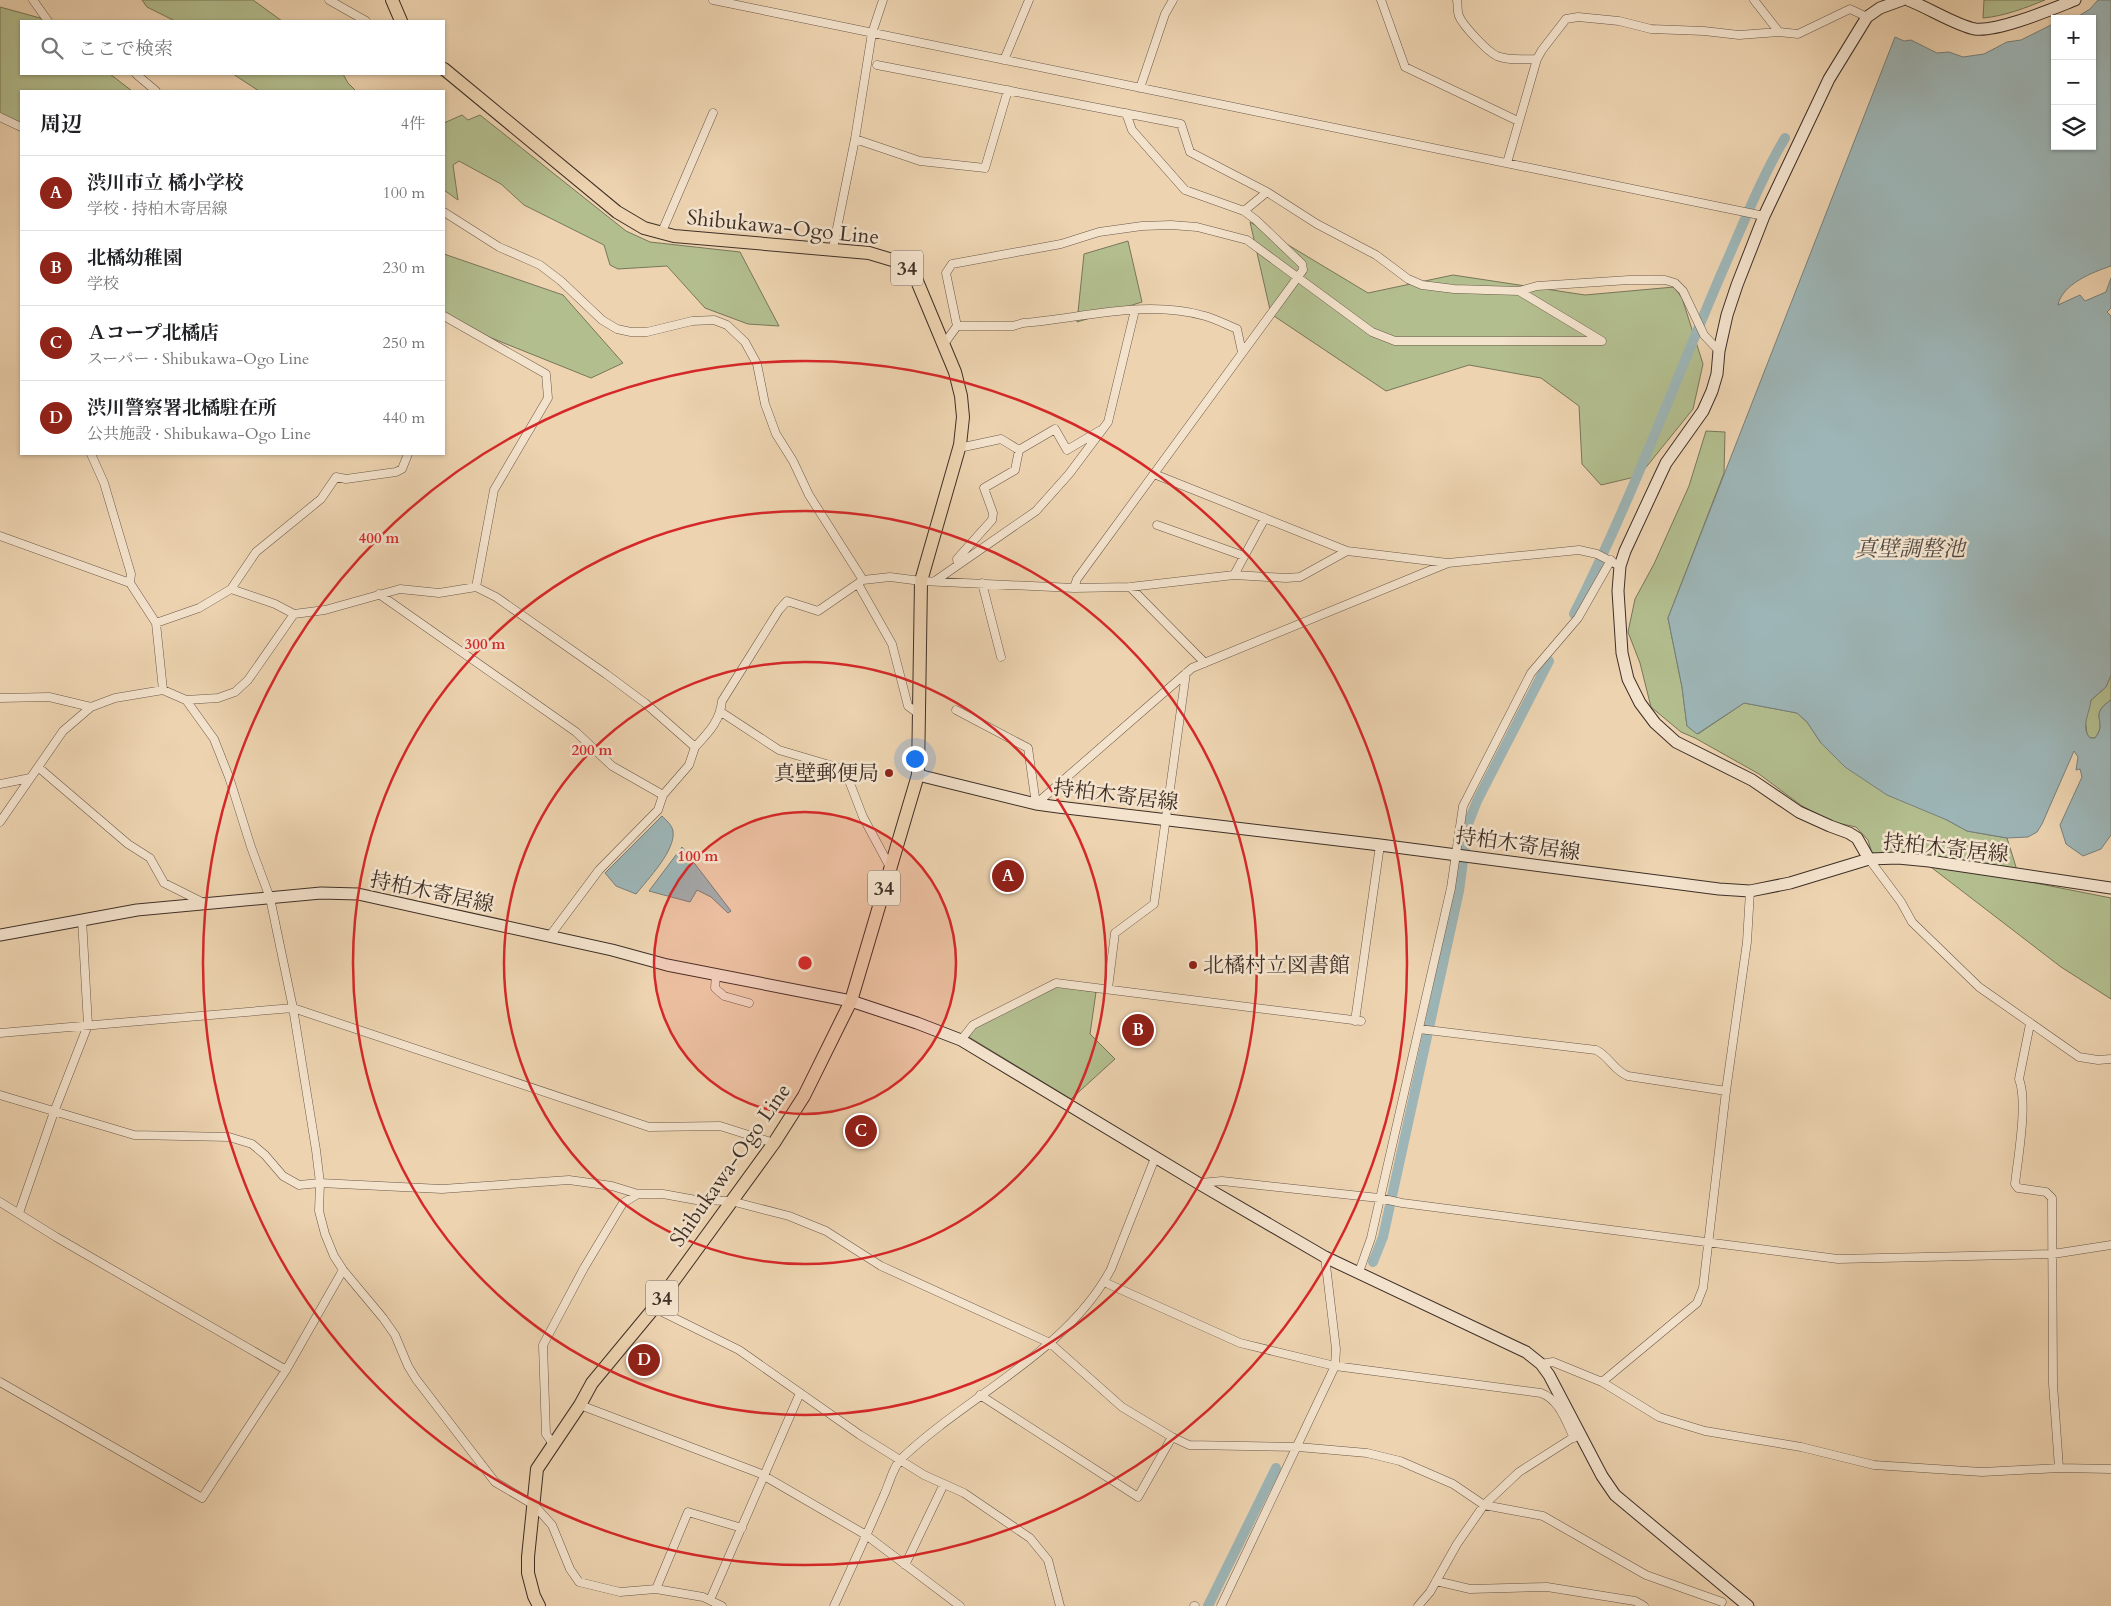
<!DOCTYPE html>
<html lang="ja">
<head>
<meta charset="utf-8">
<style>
	:root { --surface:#fff; --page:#f2f2f2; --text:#202124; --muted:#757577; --line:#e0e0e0; --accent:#8f2418 }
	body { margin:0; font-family:Cardo,"Noto Serif JP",serif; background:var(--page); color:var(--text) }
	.controls { position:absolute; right:15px; top:15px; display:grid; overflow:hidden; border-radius:0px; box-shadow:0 1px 4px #0004 }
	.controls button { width:45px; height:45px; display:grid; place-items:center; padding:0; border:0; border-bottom:1px solid var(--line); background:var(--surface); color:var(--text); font:25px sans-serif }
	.you { position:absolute; left:914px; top:758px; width:18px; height:18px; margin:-12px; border:4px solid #fff; border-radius:50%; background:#1a73e8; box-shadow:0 0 0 8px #1a73e833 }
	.badge { display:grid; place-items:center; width:32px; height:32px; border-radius:50%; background:var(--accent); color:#fff; font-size:16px; font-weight:700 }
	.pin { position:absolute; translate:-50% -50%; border:2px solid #fff; box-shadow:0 1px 5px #0006 }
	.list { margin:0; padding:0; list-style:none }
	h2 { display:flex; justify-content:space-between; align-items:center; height:65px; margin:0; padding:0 20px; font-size:21px }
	h2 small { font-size:16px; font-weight:400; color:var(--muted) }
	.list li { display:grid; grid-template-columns:32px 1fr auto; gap:15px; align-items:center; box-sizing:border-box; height:75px; padding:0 20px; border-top:1px solid var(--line) }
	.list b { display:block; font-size:19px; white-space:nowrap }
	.list p { margin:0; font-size:16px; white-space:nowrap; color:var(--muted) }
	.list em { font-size:16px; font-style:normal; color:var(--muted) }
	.icon { flex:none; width:28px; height:28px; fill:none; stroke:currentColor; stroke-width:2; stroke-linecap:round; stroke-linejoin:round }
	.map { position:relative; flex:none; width:2111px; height:1606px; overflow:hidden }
	.search { position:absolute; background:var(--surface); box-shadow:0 1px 4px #0004; left:20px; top:20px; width:425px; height:55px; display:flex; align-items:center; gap:12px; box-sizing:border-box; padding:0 18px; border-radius:0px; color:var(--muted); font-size:19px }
	.panel { position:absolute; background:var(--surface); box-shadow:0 1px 4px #0004; left:20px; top:90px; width:425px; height:365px; border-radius:0px }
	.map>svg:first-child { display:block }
	.green { fill:#b3be8f; stroke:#78765a }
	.water { fill:#9db5b6; stroke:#777f7c }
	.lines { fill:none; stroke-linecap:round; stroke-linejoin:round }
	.canal { stroke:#9db5b6; stroke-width:10 }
	.street-casing { stroke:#6a5848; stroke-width:9 }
	.secondary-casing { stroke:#3e2f26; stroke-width:13 }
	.primary-casing { stroke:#3e2f26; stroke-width:14 }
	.street { stroke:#f3e2cc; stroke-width:8 }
	.secondary { stroke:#f3e2cc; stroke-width:11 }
	.primary { stroke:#edd3b0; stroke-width:12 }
	.ring { fill:none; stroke:#d62828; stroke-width:2.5 }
	.poi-dot { fill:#8f2418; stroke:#f3e2cc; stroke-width:2 }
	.labels { text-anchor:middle; stroke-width:5; stroke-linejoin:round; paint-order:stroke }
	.shield { fill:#f3e2cc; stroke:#746558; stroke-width:1 }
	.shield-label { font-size:20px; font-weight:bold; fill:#3e2f26 }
	.street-label { font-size:21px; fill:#3e2f26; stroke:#f3e2cc }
	.poi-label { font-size:21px; fill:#3e2f26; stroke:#f3e2cc; text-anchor:end }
	.water-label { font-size:22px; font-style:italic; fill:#514a43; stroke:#f3e2cc }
	.centre { fill:#d62828; stroke:#f3e2cc; stroke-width:2.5 }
	.ring-label { font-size:15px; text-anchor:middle; font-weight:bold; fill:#d62828; stroke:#f3e2cc; stroke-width:5; stroke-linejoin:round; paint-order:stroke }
</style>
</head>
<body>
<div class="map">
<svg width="2111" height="1606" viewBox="0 0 2111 1606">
	<rect width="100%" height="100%" fill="#edd3b0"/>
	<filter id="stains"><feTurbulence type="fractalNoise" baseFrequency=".004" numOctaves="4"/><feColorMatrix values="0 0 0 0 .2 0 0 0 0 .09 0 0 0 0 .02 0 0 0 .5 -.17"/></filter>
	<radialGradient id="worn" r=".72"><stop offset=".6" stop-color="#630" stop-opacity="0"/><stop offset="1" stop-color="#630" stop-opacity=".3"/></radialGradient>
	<path class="green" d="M 142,0 L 253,0 L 282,21 L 175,21 L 147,7 Z
		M 1984,0 L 2045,0 C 2025,8 2005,16 1983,18 Z
		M 0,7 L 40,18 L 45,21 L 21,21 L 21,74 L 110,74 L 132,91 L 21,91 L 21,124 L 0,115 Z
		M 233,74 L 343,74 L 348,83 L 356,91 L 259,91 Z
		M 462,115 L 468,120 L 480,115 L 626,231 L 650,242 L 740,252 L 779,326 L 748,324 L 705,308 L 667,266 L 618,269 L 610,265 L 604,245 L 524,205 L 501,184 L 459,161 L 453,165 L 458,200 L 444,190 L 444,123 Z
		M 1250,222 L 1368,293 L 1453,275 L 1585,295 L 1674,287 L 1682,298 L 1703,364 L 1693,409 L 1639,476 L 1601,485 L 1582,464 L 1579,406 L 1541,378 L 1469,365 L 1386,391 L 1271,314 Z
		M 1128,241 L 1142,302 L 1077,322 L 1084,254 Z
		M 444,254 L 563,295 L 623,363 L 591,378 L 444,319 Z
		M 1706,431 L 1725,432 L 1724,473 L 1668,618 L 1682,687 L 1687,726 L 1698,734 L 1744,703 L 1797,713 L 1807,722 L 1821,743 L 1947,820 L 1967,831 L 2007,838 L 2020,880 L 2111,898 L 2111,999 L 2061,967 L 1923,861 L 1872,853 L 1868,840 L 1856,827 L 1833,822 L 1802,806 L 1759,774 L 1695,738 L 1681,732 L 1651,707 L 1640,663 L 1628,632 L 1635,599 L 1654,564 L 1689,486 Z
		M 2111,675 L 2111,700 C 2087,716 2109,720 2095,738 L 2090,738 L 2087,734 L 2085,719 L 2091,700 L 2106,687 Z
		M 1054,986 L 1096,992 L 1090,1034 L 1115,1059 L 1071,1099 L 969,1037 L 974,1028 Z"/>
	<path class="water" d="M 2098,0 L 2111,0 L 2111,266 C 2093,272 2062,284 2058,305 L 2080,295 L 2085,301 L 2106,292 L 2111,278 L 2111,308 L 2107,312 L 2111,316 L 2111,675 L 2106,687 L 2091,700 C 2090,713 2080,727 2090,738 L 2095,738 C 2109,721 2087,716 2111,700 L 2111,835 L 2101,849 L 2083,856 L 2066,844 L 2060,825 L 2082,777 L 2080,769 L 2076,770 L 2078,757 L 2074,751 L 2042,824 L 2037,832 L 2028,837 L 2007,838 L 1967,831 L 1947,820 L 1887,795 L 1845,767 L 1821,743 L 1807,722 L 1797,713 L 1744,703 L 1697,734 L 1687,726 L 1682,687 L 1668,618 L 1895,37 L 1904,41 L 1911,40 L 1937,53 L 1949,52 L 1963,57 L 1984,54 L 2007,42 L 2021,40 L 2055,23 L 2055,146 L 2092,146 L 2092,19 L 2074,19 L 2090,9 Z
		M 662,816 C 666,820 672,825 673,831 C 676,850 648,879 636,894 L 616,886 L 605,873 Z
		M 682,847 L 731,911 L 728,913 L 711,897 L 697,890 L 690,902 L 649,891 Z"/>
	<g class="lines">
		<path class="canal" d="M 1574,614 C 1630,503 1673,386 1722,272 C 1742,227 1760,180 1785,138
			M 1373,1262 L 1383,1237 L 1459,891 L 1468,824 L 1477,801 L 1549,661
			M 1208,1606 L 1276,1468"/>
		<defs>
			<path id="street" d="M 33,0 L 48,21
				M 329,0 L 366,21
				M 713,0 L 1764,216
				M 1381,0 L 1405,67 L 1518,121
				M 1457,0 C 1458,5 1457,11 1459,16 C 1463,26 1488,52 1497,56 C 1509,61 1525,59 1537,59 L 1542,50 L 1566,19 L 1578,17 L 1619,21 L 1651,29 L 1704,31 L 1739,35 L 1779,32
				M 1754,0 L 1779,32 L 1798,34 L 1850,9 L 1867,17
				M 1004,60 L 1029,0
				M 877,65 L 1181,124 L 1190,152 L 1267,192
				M 136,74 L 156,91
				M 1140,88 L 1165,14 L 1173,0
				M 1126,113 L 1132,130 L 1185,190 L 1244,211
				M 0,117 L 21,127
				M 855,139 L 920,161 L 985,168 L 1008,90
				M 1507,163 L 1537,59
				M 444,212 L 499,247 L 540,265 L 561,281 L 602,320 L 617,329 L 631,332 L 647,332 L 692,321 L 714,320 L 727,325 L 745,342 L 757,364 L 765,404 L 776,434 L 793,461 L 809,495 L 863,580 L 890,577 L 921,581 L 1074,588 L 1130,587 L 1234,575 L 1286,578 L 1300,577 L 1347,551 L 1448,563
				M 661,234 L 713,113
				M 833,248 L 855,139 L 872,33 L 883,0
				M 444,316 L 546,374 L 548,398 L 494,490 L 476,587
				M 957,326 L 946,273 L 952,264 L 1061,244 L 1099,232 L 1142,226 L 1171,225 L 1197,227 L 1247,240 L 1372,332 L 1395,341 L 1602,341 L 1519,291
				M 944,344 L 957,326 L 1013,326 L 1023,323 C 1084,318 1145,299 1205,316 C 1216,319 1227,325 1237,329 L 1242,352
				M 959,448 L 1001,439 L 1019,450 L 1055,429 L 1067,450 L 1099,431
				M 91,454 L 104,483 L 131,574 L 130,583 L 156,623 L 163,690
				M 1154,474 L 1347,551
				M 1157,525 L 1244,556
				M 0,536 L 130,583
				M 958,565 L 957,559 L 992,520 L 993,513 L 984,488 L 1015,470 L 1019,450
				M 1234,575 L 1265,518
				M 935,581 L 1036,511 L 1069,474 L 1108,422 L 1135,310
				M 982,583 L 1001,657
				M 858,584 L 892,644 L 908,706 L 919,714
				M 1130,587 L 1205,663
				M 1074,588 L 1077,579 L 1303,270 L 1302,264 L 1256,220 L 1244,211 L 1267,192 L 1317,224 L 1376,255 L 1408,279 L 1422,285 L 1454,289 L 1519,291 L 1537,286 L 1629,280 L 1665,280 L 1675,283 L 1683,291 L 1704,335 L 1719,351
				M 231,589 L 256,552 L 321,499 L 336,477 L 346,479 L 396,472 L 402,469 L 408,454
				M 379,594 L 576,732 L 612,766 L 663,795
				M 156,623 L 199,608 L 231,589 L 275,604 L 294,614
				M 0,698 L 49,697 L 91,707
				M 186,700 L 214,739 L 229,777 L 251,847 L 270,898 L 293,1008 L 316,1150 L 320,1183 L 319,1211 L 325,1234 L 334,1256 L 343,1270 L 383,1318 L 395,1335 L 408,1366 L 416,1379 L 495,1482 L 534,1505 L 552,1525 L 570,1569 L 579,1582 L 620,1592 L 656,1589 L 703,1597 L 722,1606
				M 956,710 L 1028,748 L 1036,804 L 1192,668 L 1448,563 L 1579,550 L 1597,554 L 1620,566
				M 721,712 L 779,750 L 843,769 L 848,778 L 863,817 L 890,867
				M 695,747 C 709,732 720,721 722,701 L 779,610 L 787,601 L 818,611 L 863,580
				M 38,767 L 128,844 L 150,858 L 164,883 L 204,903
				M 0,784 L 30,778
				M 0,822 L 63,731 L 91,707 L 115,698 L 163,690 L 186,700 L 218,698 L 235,692 L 248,680 L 294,614 L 325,610 L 400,589 L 439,593 L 476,587 L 496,597 L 606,674 L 645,703 L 695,747 L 689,765 L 663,795 L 658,810 L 599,870 L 549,937
				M 1869,859 L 1901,902 L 1912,922 L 1979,987 L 2079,1057 L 2098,1060 L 2111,1059
				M 716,975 L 715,988 L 724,996 L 749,1003
				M 1108,988 L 1115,933 L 1154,904 L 1186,673
				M 1355,1021 L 1380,845
				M 2030,1024 L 2019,1079 C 2028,1102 2018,1157 2015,1184 L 2018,1188 L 2046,1192 L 2052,1198 L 2053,1384 L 2059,1468
				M 1419,1029 L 1596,1050 C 1609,1056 1614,1071 1628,1076 L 1726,1091
				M 0,1033 L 293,1008 L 649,1127 L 720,1126 L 774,1143
				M 961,1040 L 973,1025 L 1056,983 L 1361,1021
				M 0,1095 L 134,1135 L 229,1137 L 252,1144 L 265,1155 L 283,1176 L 299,1185 L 320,1183 L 442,1189 L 569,1180 L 612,1186 L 638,1194 L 663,1194 L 696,1200 L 731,1201 L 789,1216 L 826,1231 L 881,1266 L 1050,1343 L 1122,1407 L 1172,1437 L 1189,1445 L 1298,1447 L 1367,1453 L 1400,1461 L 1453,1484 L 1484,1505 L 1543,1516 L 1646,1575 L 1722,1602
				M 1200,1183 L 1222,1181 L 1379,1198 L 1402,1203 L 1838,1259 L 2053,1254 L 2111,1245
				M 0,1202 L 56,1237 L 286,1370
				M 19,1213 L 54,1112 L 88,1025 L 82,919
				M 1359,1272 L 1371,1238 L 1451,888 L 1463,806 L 1531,673 L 1578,618 L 1611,560
				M 1104,1282 L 1240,1343 L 1335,1366 L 1541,1393 C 1560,1400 1566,1422 1574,1438
				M 654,1308 L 739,1350 L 860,1435 L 924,1475 L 964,1493 L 1030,1538 L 1048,1560 L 1060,1606
				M 1541,1364 L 1553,1362 L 1602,1382 L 1659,1417 L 1705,1431 L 1801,1447 L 1874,1465 L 1982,1472 L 2059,1468 L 2111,1469
				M 0,1382 L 202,1498 L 286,1370 L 343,1270
				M 1602,1382 L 1697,1303 L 1703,1288 L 1726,1091 L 1747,942 L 1750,891
				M 980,1395 L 1138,1497 L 1172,1437
				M 580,1405 L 759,1473 L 866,1535 L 960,1606
				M 553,1444 L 546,1434 L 543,1345 L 584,1268 L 623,1203 L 638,1194
				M 905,1565 L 944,1484
				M 1436,1581 L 1470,1589 L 1547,1587 L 1635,1601 L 1644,1606
				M 656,1589 L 688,1512 L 742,1528
				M 710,1600 L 800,1393
				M 834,1606 C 851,1569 868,1532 884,1495 C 889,1485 893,1466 902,1458 C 967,1396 1068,1351 1111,1269 L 1155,1158
				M 1194,1606 L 1195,1606
				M 1221,1606 L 1335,1366 L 1336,1349 L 1325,1257
				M 1418,1606 L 1430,1592 L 1457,1544 L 1484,1505 L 1519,1472 L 1577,1435"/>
			<path id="secondary" d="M 1908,0 C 1927,7 1957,26 1975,29 C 1998,32 2052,9 2075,0
				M 918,775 L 1036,804 L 1058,807 L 1380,845 L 1719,889 L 1750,891 L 1790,883 L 1869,859 L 1898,858 L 1929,861 L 2111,888
				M 1869,859 L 1857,838 L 1849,833 L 1830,826 L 1799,812 L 1752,780 L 1676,742 L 1655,723 L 1640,703 L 1628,679 L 1622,653 L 1618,591 L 1620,566 L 1625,551 L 1658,480 L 1666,463 L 1703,411 L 1712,391 L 1717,374 L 1719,351 L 1727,315 L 1737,285 L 1764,216 L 1829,79 L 1867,17 L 1880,8 L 1902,0
				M 0,935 L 137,910 L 321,893 L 358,894 L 612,950 L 667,965 L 851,1001 L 917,1023 L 961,1040 L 1198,1183 L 1325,1257 L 1526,1352 L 1541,1364 L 1549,1375 L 1602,1476 L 1615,1495 L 1748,1606"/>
			<path id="primary" d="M 392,0 L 401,21
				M 444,69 L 617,212 L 644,228 L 674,236 L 869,253 L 899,262 L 917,281 L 955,372 L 961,396 L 963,417 L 960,445 L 921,581 L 918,775 L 851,1001 L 804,1096 L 774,1143 L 654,1308 L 592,1383 L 580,1405 L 537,1469 L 528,1557 L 528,1573 L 534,1596 L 539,1606"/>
		</defs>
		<use href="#street" class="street-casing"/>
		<use href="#secondary" class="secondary-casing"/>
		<use href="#primary" class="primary-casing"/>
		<use href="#street" class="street"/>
		<use href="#secondary" class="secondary"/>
		<use href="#primary" class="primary"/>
	</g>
	<circle cx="805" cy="963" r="151" fill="#d62828" fill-opacity=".12"/>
	<g class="ring">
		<circle cx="805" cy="963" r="151"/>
		<circle cx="805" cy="963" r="301"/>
		<circle cx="805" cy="963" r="452"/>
		<circle cx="805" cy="963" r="602"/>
	</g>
	<g class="poi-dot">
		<circle cx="889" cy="773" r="5"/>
		<circle cx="1193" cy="965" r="5"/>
	</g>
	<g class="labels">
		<g class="shield">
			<rect x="891" y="250.5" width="32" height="35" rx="4"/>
			<rect x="868" y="870.5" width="32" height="35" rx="4"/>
			<rect x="646" y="1280.5" width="32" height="35" rx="4"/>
		</g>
		<g class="shield-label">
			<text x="907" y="275">34</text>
			<text x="884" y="895">34</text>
			<text x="662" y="1305">34</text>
		</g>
		<g class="street-label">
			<text transform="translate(783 227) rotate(6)" y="7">Shibukawa-Ogo Line</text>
			<text transform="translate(1116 795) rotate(7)" y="7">持柏木寄居線</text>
			<text transform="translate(1518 844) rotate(8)" y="7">持柏木寄居線</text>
			<text transform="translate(1946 848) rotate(6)" y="7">持柏木寄居線</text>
			<text transform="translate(432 892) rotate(12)" y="7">持柏木寄居線</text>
			<text transform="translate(730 1165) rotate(-55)" y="7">Shibukawa-Ogo Line</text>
		</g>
		<g class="poi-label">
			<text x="879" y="780">真壁郵便局</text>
			<text x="1203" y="972" text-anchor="start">北橘村立図書館</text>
		</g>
		<g class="water-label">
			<text x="1910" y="556">真壁調整池</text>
		</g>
	</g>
	<circle cx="805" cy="963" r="8" class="centre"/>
	<g class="ring-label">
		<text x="379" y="543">400 m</text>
		<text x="485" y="649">300 m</text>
		<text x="592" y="755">200 m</text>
		<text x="698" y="861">100 m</text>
	</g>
	<rect width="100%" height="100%" filter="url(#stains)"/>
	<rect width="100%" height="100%" fill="url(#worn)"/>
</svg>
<div class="controls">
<button>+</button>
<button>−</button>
<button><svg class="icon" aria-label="layers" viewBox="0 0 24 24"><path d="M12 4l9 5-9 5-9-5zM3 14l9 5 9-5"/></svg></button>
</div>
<div class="you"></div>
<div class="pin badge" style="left:1008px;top:876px">A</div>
<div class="pin badge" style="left:1138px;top:1030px">B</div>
<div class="pin badge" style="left:861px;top:1131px">C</div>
<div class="pin badge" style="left:644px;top:1360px">D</div>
<div class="search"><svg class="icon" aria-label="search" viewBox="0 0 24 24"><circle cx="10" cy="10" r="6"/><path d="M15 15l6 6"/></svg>ここで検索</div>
<section class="panel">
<h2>周辺<small>4件</small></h2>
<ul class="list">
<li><span class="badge">A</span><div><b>渋川市立 橘小学校</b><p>学校 · 持柏木寄居線</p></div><em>100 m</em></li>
<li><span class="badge">B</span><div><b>北橘幼稚園</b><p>学校</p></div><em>230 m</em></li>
<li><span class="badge">C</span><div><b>Ａコープ北橘店</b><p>スーパー · Shibukawa-Ogo Line</p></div><em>250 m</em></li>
<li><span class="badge">D</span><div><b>渋川警察署北橘駐在所</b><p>公共施設 · Shibukawa-Ogo Line</p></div><em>440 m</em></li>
</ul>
</section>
</div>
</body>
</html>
